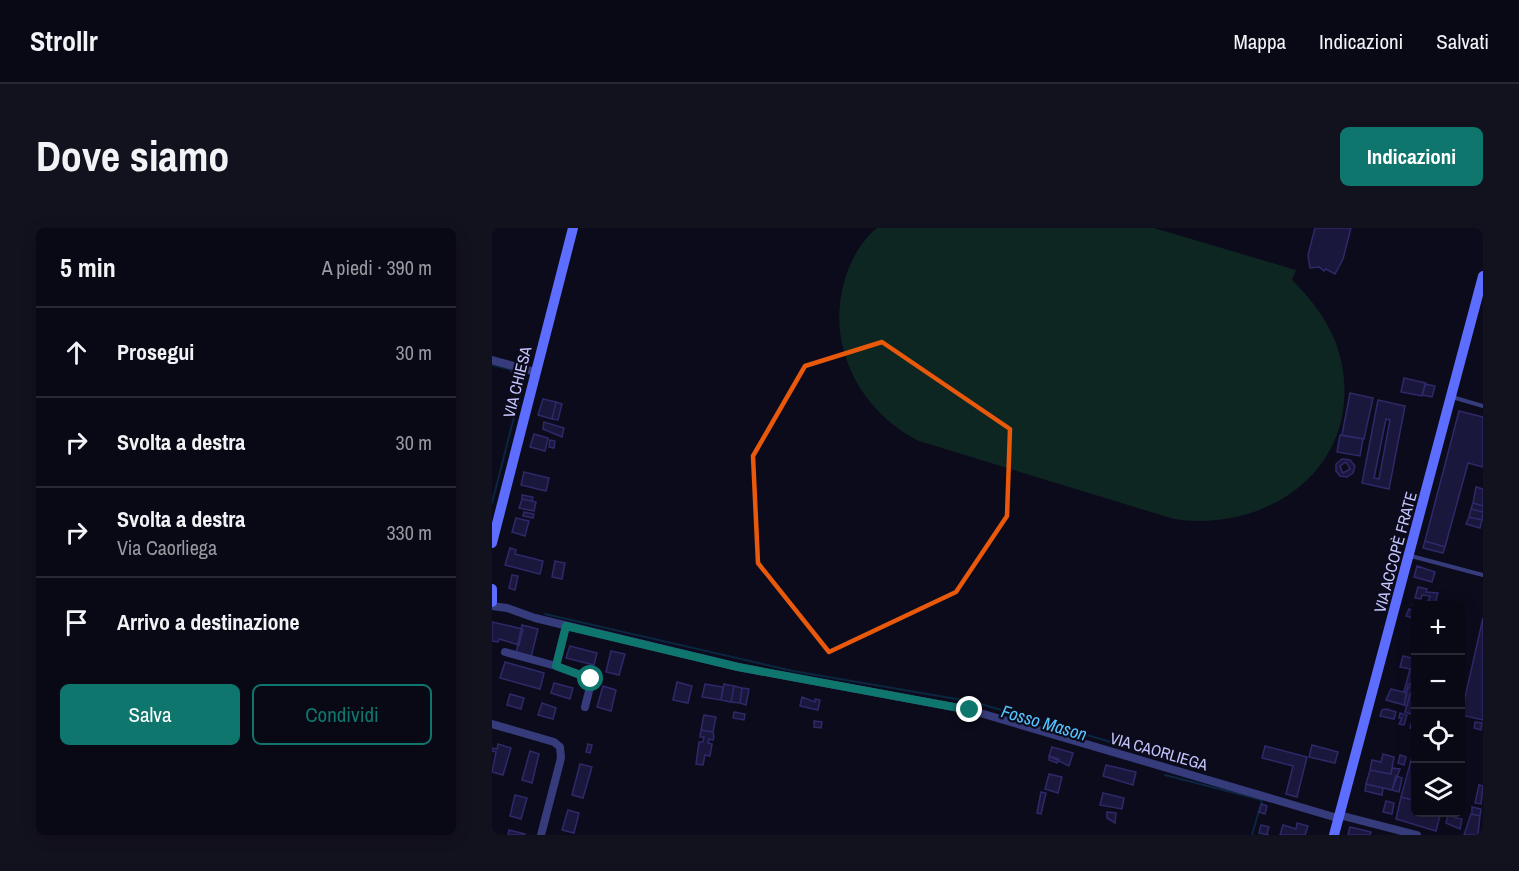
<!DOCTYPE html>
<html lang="it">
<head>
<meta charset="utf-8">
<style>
	:root { --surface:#090815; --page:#12111e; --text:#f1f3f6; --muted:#999aa0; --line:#292934; --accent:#0f766e }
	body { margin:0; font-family:"Archivo Narrow",sans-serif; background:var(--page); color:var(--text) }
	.controls { position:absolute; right:18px; bottom:18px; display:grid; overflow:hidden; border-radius:9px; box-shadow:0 3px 15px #0003 }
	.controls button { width:54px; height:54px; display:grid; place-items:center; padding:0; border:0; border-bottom:2px solid var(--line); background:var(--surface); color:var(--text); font:30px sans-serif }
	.stop { position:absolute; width:18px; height:18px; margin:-14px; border:4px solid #0f766e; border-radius:50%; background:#fff }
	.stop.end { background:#0f766e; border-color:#fff; box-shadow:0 2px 6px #0008 }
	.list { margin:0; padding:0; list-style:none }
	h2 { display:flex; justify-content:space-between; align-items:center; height:78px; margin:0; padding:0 24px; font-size:26px }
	h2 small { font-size:20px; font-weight:400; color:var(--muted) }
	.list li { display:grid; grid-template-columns:39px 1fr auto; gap:18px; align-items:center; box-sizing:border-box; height:90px; padding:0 24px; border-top:2px solid var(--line) }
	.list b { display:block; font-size:22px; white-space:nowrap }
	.list p { margin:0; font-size:20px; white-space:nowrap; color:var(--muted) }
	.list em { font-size:20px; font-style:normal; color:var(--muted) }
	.actions { display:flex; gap:12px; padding:18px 24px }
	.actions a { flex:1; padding:14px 0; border:2px solid var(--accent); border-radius:9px; text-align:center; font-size:21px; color:var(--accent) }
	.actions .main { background:var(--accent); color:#fff }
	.icon { flex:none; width:33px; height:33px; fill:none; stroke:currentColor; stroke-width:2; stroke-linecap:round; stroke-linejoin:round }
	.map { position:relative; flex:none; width:991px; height:607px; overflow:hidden; border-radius:9px }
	header { display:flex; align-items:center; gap:36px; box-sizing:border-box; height:84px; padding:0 30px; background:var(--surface); border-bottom:2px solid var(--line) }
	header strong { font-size:28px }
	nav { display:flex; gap:33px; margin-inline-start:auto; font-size:21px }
	.intro { display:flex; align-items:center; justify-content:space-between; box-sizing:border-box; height:144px; padding:0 36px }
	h1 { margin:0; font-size:42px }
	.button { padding:15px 27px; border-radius:9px; background:var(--accent); color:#fff; font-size:21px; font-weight:700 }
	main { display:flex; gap:36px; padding:0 36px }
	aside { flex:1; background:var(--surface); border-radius:9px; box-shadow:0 3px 15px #0003 }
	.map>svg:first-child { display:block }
	.park { fill:#0e2622 }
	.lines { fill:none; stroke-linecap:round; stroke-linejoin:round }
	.stream { stroke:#0b2640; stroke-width:2 }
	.building { fill:#1a173d; stroke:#2e2969; stroke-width:1.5; fill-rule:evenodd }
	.lane { stroke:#363c7b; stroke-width:4 }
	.street { stroke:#363c7b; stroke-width:8 }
	.secondary { stroke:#5d6dff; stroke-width:10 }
	.route { stroke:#0f766e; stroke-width:8 }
	.marked { fill:none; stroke:#e8590c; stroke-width:4.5; stroke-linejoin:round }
	.labels { text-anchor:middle; stroke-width:4.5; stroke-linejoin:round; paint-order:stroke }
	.street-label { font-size:16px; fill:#c6c6ff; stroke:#0c0b1c }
	.water-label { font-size:18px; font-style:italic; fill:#54c5ff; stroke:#0c0b1c }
</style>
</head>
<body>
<header>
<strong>Strollr</strong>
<nav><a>Mappa</a><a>Indicazioni</a><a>Salvati</a></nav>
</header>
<div class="intro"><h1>Dove siamo</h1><a class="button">Indicazioni</a></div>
<main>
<aside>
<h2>5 min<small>A piedi · 390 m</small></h2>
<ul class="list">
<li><svg class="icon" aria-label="ahead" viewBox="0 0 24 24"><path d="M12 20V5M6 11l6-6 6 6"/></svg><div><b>Prosegui</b></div><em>30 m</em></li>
<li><svg class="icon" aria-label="right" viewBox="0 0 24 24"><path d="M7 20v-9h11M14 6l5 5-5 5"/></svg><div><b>Svolta a destra</b></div><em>30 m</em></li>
<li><svg class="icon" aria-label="right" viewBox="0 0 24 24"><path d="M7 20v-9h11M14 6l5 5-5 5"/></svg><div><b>Svolta a destra</b><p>Via Caorliega</p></div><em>330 m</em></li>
<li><svg class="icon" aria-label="arrive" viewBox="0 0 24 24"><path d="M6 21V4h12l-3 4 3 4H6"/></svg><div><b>Arrivo a destinazione</b></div></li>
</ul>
<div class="actions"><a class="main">Salva</a><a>Condividi</a></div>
</aside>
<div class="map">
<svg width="991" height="607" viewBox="0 0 991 607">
	<rect width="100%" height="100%" fill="#0c0b1c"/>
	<path class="park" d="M 385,0 L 662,0 L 804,42 L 800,52 C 824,76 844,103 850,137 C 869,240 776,305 682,291 L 427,213 C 367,183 333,116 353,51 C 359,32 369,13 385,0 Z"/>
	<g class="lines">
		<path class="stream" d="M 0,137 L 17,141 L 31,154 L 0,275
			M 53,386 L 301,443 L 482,474 L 663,527
			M 673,547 L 770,572 L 760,607"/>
	</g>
	<path class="building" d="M 823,0 L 859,0 L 851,31 L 843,46 L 834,41 L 832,43 L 827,39 L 818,40 L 816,27 Z
		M 912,150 L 934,155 L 930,168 L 909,164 Z
		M 933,156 L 943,158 L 940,169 L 930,167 Z
		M 858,165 L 881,170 L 872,211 L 850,207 Z
		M 51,171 L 64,174 L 60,191 L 46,187 Z
		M 886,172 L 913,178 L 897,261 L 870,255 ZM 894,191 L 898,192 L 887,251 L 882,250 Z
		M 64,174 L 70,176 L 66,192 L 60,191 Z
		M 967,183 L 991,189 L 991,239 L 976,235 L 953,319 L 933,313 Z
		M 52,194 L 72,200 L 70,209 L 51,201 Z
		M 42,206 L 56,210 L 53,223 L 38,219 Z
		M 848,207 L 871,211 L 868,228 L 845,224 Z
		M 58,212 L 63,213 L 62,220 L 57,219 Z
		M 850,231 L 858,232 L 863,238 L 861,245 L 855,249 L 848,248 L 844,243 L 844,236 ZM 854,234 L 858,241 L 851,245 L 848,238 Z
		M 32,244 L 57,250 L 54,263 L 29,257 Z
		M 984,259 L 991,261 L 991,278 L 981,275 Z
		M 30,267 L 41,269 L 40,273 L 30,271 Z
		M 30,271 L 44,274 L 42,283 L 27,280 Z
		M 981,275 L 991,278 L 991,284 L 979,281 Z
		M 979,281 L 991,284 L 990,292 L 977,289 Z
		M 32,284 L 42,286 L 41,290 L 31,288 Z
		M 977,289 L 990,292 L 988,300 L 974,296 Z
		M 24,290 L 37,293 L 33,308 L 20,304 Z
		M 933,313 L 953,319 L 951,325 L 931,320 Z
		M 18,320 L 24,322 L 23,326 L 51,333 L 48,346 L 13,337 Z
		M 63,333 L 73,335 L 70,351 L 60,349 Z
		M 925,338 L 943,344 L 940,354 L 922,349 Z
		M 20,347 L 26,348 L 23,362 L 17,360 Z
		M 926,359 L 935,361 L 934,364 L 946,365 L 943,375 L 936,373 L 938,368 L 930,367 L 929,371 L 923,370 Z
		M 921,377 L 924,378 L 924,391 L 914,388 L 917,381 L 920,382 Z
		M 991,390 L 991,492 L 969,487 Z
		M 0,394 L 31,401 L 27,417 L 7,411 L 6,414 L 0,413 Z
		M 30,397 L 46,401 L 39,429 L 24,425 Z
		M 78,418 L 105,425 L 102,437 L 74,430 Z
		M 119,423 L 133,426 L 127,447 L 114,444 Z
		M 911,428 L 924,431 L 923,442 L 908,439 Z
		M 13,434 L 52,445 L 48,461 L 8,450 Z
		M 918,441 L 924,442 L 924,448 L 914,464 L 912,463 Z
		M 922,452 L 924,468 L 918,466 L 915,478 L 912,477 L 916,456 L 920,457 Z
		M 185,454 L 200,458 L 196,475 L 181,472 Z
		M 62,455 L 81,460 L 78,471 L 59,465 Z
		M 213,456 L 231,459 L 229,472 L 210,469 Z
		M 232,456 L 242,458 L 239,474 L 229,472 Z
		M 111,458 L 124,462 L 119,483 L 105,479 Z
		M 242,458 L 250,460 L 248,475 L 239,474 Z
		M 250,460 L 257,461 L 254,477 L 248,475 Z
		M 899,461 L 915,465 L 912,477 L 894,472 Z
		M 18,466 L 32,470 L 29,481 L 15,477 Z
		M 918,466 L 924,468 L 922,487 L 913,484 Z
		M 310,469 L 323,474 L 323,471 L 328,472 L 326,482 L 308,478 Z
		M 50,475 L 64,480 L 61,491 L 46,487 Z
		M 894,481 L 904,484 L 902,491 L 888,488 L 890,482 Z
		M 242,484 L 253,486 L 252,492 L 241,490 Z
		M 908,485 L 915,487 L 912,497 L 907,496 L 910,490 L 907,490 Z
		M 212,487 L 224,489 L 221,504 L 209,502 Z
		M 921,489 L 924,490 L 924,502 L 918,500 Z
		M 322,493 L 330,494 L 329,500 L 322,499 Z
		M 983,494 L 990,495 L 989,502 L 982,500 Z
		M 209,502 L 221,504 L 222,509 L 221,512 L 217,511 L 216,515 L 220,516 L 218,528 L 213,527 L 211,537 L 204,536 L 207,514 L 211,514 L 212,509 L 208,509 Z
		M 924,514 L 924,573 L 909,569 Z
		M 6,516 L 19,520 L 11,547 L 0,544 L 4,524 L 0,523 L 0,520 L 5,521 Z
		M 96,516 L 100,517 L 98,525 L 94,524 Z
		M 820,517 L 846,524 L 843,535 L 817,529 Z
		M 773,518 L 815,529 L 805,569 L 794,566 L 801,538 L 770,530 Z
		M 560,519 L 581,525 L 577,538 L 557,528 Z
		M 38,523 L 47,526 L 40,555 L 30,552 Z
		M 891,526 L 902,529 L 899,546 L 878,542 L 880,532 L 889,534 Z
		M 908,527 L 914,529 L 912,537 L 906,535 Z
		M 557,528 L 567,531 L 565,535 L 557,532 Z
		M 88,536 L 100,539 L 91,570 L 80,567 Z
		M 614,537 L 644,544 L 641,557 L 611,548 Z
		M 900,540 L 908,541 L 900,562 L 874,556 L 878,542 L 899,546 Z
		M 557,546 L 570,549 L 566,565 L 553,561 Z
		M 904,548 L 910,550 L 907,564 L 900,562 Z
		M 874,556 L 891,560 L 890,567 L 873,563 Z
		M 987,557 L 991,558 L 989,576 L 983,575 Z
		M 549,564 L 554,565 L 549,586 L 545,585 Z
		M 611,565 L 632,570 L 630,581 L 608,577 Z
		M 23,567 L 35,570 L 29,591 L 18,588 Z
		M 909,569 L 924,573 L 924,584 L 949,584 L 944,603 L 904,591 Z
		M 894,573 L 902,575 L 900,586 L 891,584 Z
		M 770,576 L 775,578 L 773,586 L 767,584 Z
		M 980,579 L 989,581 L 988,588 L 980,586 Z
		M 76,582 L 87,585 L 82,605 L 70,602 Z
		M 615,584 L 624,585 L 623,595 L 615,590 Z
		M 963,584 L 966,584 L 964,590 L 970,591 L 968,601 L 954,595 L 956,587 L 962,589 Z
		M 979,586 L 988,588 L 986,607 L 972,607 Z
		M 805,595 L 816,598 L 813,607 L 788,607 L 791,597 L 804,601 Z
		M 769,597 L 777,599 L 775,606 L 777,607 L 767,605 Z
		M 858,599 L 879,604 L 878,607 L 856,607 Z
		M 17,602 L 33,606 L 32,607 L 16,607 Z"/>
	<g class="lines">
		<path class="lane" d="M 960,169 L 991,178
			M 919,328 L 991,347"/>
		<path class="street" d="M 0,132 L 43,144
			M 0,378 L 15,380 L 43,390 L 246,439 L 478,482 L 842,589 L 851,588 L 925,607
			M 74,398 L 64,438 L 100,451 L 93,479
			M 13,424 L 64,438
			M 0,496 L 62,514 L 68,519 L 69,530 L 49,607"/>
		<path class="secondary" d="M 0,315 L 81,0
			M 0,361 L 0,374
			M 842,607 L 991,48"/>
	</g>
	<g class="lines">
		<path class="route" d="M 99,451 L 64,438 L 74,398 L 246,439 L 478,482"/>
	</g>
	<path class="marked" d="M 390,114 L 518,201 L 515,288 L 464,364 L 337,424 L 266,335 L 261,228 L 313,138 Z"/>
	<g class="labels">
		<g class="street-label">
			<text transform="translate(25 154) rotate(-76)" y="6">VIA CHIESA</text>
			<text transform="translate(903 324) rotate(-75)" y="6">VIA ACCOPÈ FRATE</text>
			<text transform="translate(667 523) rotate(16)" y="6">VIA CAORLIEGA</text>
		</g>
		<g class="water-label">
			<text transform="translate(552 495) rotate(16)" y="6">Fosso Mason</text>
		</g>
	</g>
</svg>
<div class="controls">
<button>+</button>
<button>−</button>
<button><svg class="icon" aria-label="locate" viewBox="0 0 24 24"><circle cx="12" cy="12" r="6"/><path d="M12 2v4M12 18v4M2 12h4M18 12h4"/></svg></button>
<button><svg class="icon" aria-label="layers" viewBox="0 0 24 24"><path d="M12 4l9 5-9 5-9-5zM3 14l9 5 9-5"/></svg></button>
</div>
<div class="stop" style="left:99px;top:451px"></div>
<div class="stop end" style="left:478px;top:482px"></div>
</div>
</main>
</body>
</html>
